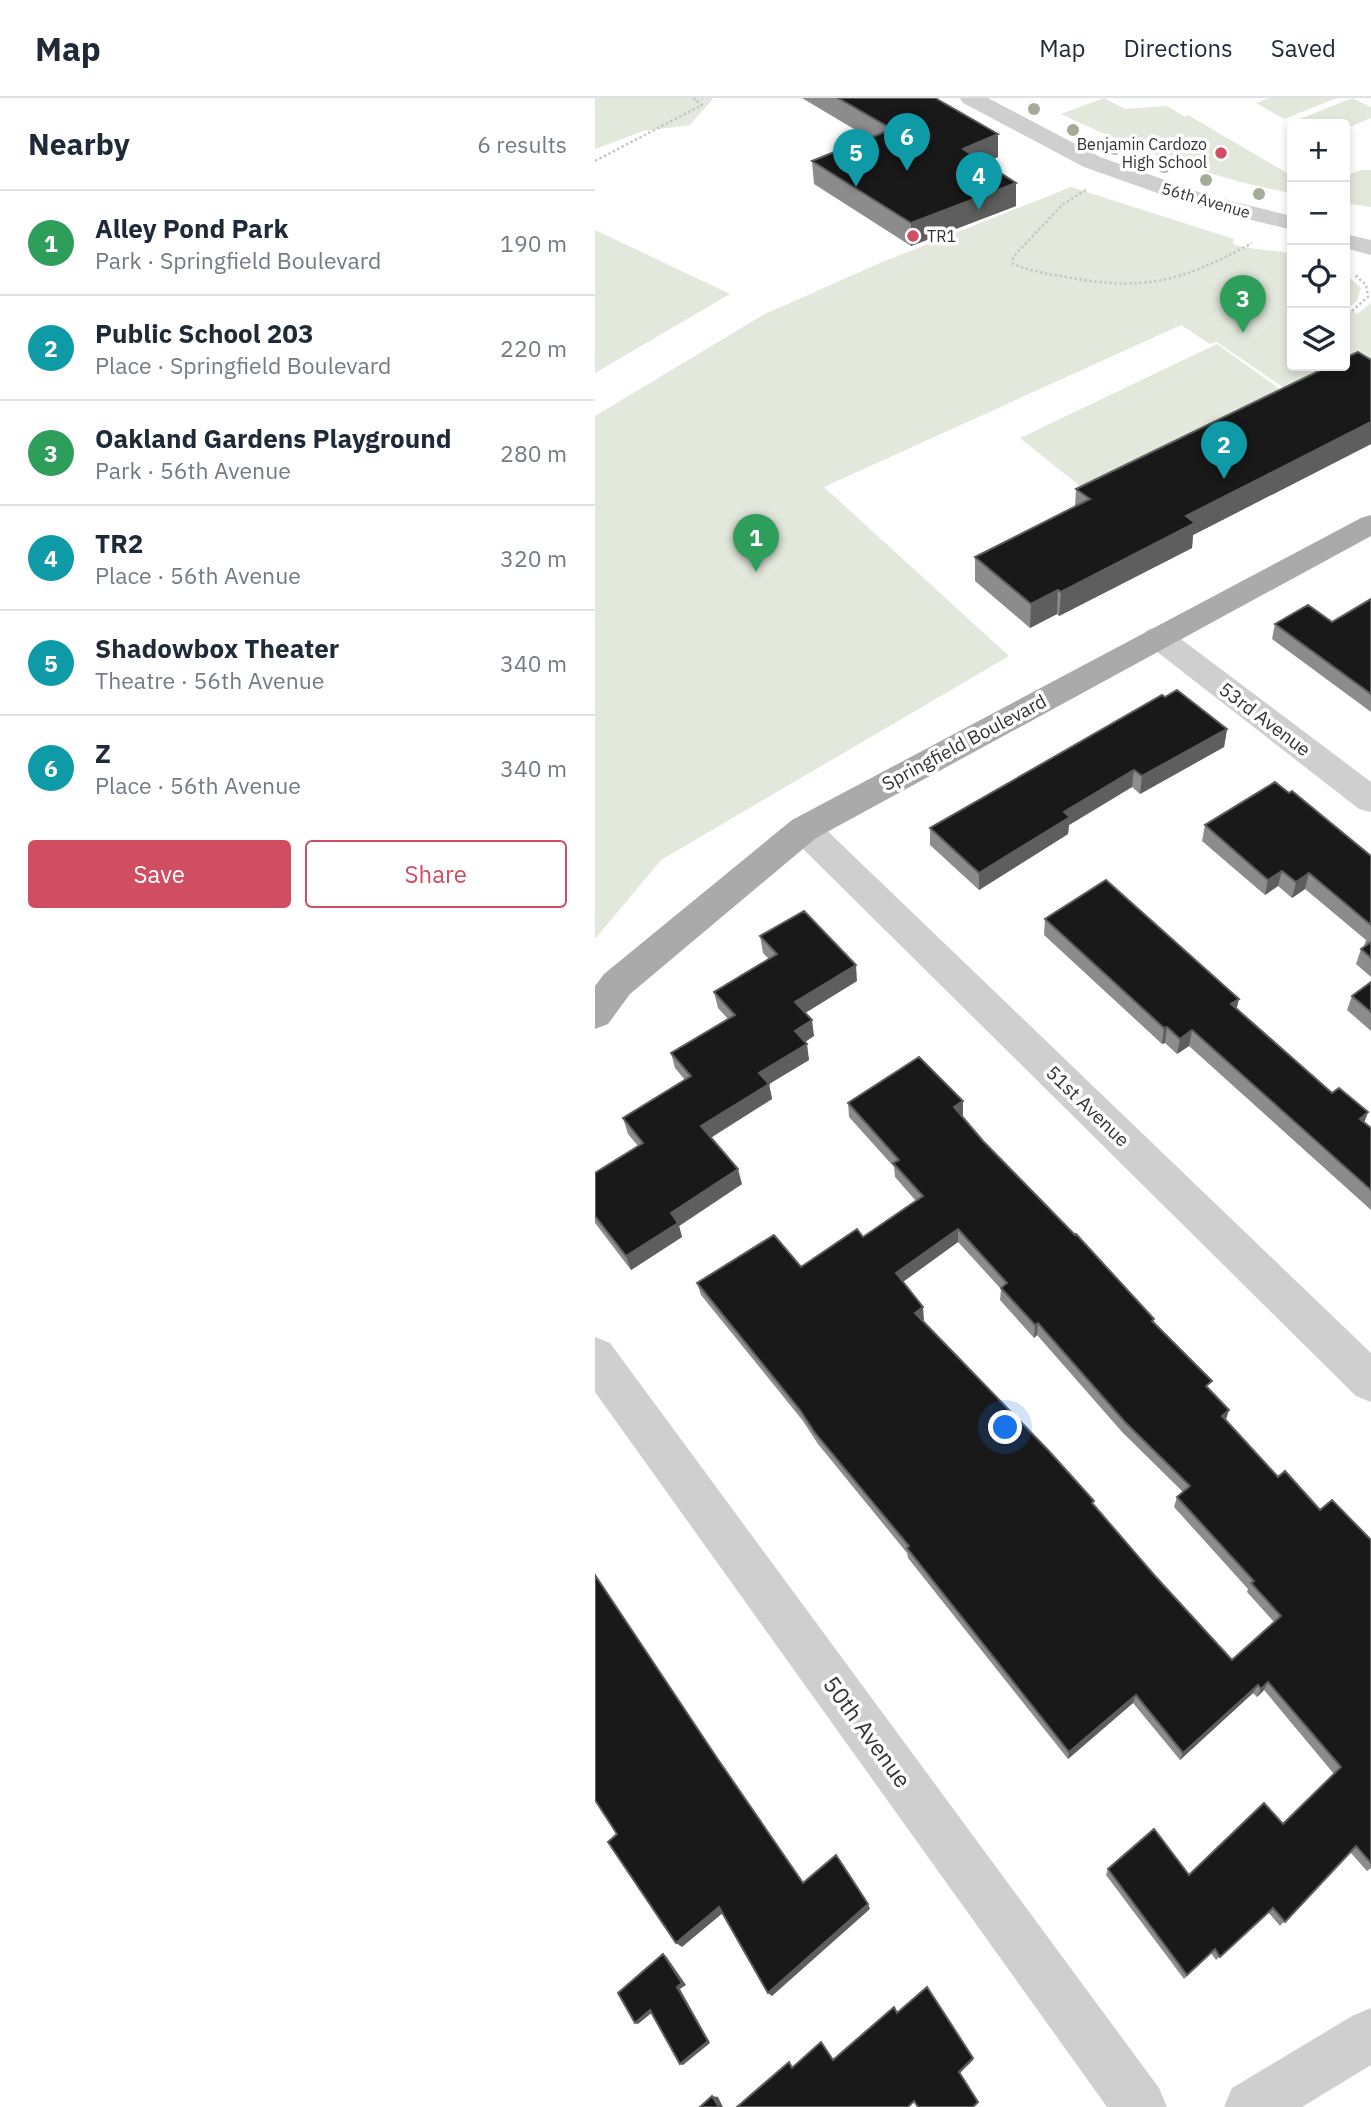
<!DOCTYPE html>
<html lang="en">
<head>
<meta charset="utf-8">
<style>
	:root { --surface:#fff; --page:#f6f6f7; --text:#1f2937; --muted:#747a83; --line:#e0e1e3; --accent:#d14d62 }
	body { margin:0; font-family:"IBM Plex Sans",sans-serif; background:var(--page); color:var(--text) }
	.controls { position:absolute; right:21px; top:21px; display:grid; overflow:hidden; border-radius:7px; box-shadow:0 4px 10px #0003 }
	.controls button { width:63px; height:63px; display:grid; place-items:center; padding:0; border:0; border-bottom:2px solid var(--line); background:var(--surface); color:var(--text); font:35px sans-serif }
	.you { position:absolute; left:411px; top:1330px; width:24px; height:24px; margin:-18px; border:5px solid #fff; border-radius:50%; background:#1a73e8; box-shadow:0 0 0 10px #1a73e833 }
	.badge { display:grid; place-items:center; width:46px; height:46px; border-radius:50%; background:var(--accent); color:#fff; font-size:23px; font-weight:700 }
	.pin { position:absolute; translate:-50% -58px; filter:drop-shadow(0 2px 4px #0008) }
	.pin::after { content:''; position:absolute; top:37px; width:24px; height:21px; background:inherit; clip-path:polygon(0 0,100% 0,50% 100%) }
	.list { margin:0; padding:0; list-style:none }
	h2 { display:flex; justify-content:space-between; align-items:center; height:91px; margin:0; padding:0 28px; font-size:30px }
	h2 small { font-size:23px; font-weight:400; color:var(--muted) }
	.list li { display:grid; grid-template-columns:46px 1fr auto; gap:21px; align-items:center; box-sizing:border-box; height:105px; padding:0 28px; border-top:2px solid var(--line) }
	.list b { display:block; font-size:26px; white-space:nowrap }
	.list p { margin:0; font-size:23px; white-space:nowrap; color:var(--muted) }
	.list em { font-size:23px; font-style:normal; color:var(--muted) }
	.actions { display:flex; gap:14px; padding:21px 28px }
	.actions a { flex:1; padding:16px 0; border:2px solid var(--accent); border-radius:7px; text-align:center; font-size:24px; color:var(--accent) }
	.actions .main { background:var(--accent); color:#fff }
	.icon { flex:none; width:38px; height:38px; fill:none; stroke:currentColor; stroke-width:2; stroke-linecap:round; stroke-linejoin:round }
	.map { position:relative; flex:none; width:776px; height:2009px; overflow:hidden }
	header { display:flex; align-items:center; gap:42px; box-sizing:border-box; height:98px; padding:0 35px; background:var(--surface); border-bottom:2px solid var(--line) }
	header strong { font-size:33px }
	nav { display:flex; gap:38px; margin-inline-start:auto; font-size:24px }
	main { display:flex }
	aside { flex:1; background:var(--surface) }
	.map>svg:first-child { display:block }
	.green { fill:#e3e8dd }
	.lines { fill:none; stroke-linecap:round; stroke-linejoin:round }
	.path { stroke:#c6c6c6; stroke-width:2.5; stroke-dasharray:2.5 2.5; stroke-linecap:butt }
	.minor { fill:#cfcfcf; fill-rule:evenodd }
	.major { fill:#aaa; fill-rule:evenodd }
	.tree { fill:#a4ac98 }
	.wall { fill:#8c8c8c; fill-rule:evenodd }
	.shaded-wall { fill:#5e5e5e }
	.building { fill:#191919; stroke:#5e5e5e; stroke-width:2; fill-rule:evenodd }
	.poi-dot { fill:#d14d62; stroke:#fff; stroke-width:2.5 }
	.labels { text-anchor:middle; stroke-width:7; stroke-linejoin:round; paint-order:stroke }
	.far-poi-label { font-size:16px; fill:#323232; stroke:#fff; text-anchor:end }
	.far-street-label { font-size:16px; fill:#323232; stroke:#fff }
	.street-label { font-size:19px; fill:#323232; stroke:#fff }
	.near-street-label { font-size:23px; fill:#323232; stroke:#fff }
</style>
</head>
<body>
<header>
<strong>Map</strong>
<nav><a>Map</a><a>Directions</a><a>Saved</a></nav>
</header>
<main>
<aside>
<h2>Nearby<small>6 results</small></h2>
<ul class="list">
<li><span class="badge" style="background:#2e9e5b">1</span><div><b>Alley Pond Park</b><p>Park · Springfield Boulevard</p></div><em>190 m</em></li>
<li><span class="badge" style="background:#0f9aa8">2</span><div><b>Public School 203</b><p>Place · Springfield Boulevard</p></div><em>220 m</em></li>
<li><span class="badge" style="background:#2e9e5b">3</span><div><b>Oakland Gardens Playground</b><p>Park · 56th Avenue</p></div><em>280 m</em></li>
<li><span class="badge" style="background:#0f9aa8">4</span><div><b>TR2</b><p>Place · 56th Avenue</p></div><em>320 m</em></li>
<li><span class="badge" style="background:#0f9aa8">5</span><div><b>Shadowbox Theater</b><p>Theatre · 56th Avenue</p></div><em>340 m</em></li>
<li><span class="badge" style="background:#0f9aa8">6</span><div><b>Z</b><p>Place · 56th Avenue</p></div><em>340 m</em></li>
</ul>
<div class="actions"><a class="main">Save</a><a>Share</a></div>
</aside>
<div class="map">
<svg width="776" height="2009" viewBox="0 0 776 2009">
	<rect width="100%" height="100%" fill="#fff"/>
	<path class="green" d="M 0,0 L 116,0 L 118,1 L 95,27 L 48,33 L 0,51 Z
		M 509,0 L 530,11 L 572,8 L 590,19 L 593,17 L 697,78 L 697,95 C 617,81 540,51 466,16 Z
		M 674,0 L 742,0 L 689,21 L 661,5 Z
		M 757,0 L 776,9 L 776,20 L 750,31 L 750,26 L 695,25 Z
		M 766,72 L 776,72 L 776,109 L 750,105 L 750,78 Z
		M 476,89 L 639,141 L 638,146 C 658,153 677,151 697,156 L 697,268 L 750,268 L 750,175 L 766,190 L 762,203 L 753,210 L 762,216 L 776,205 L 776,282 L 698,296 L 622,244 L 615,246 L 586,227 L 229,389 L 414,558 L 66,762 L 0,841 L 0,318 L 168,217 L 285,165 Z
		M 0,132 L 135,196 L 0,275 Z
		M 622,246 L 696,299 L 496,397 L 425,340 Z"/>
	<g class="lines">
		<path class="path" d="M 0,63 L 107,7 L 99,1 L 102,0
			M 491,92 L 468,106 L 418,159 L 418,166 C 435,173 453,176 471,179 C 549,194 588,183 657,145
			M 757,213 L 773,199 L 771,187 L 760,177"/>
		<path class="minor" d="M 365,0 L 393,0 L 505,59 L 615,98 L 697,118 L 697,132 L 599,108 L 489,69 L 368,5 Z
			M 750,136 L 776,142 L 776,157 L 750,150 Z
			M 563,529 L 574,532 L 776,684 L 776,714 L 764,711 L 552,546 L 548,539 L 552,532 Z
			M 209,719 L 221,722 L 776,1255 L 776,1304 L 761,1298 L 197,740 L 192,731 L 197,722 Z
			M 0,1239 L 15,1245 L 564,1990 L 572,2009 L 512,2009 L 0,1294 Z
			M 776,1910 L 776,1967 L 707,2009 L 629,2009 L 637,1990 L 757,1918 Z"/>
		<path class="major" d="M 776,417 L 776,438 L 221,740 L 35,896 L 13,926 L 0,931 L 0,888 L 9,876 L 197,722 L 766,420 Z"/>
	</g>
	<g class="tree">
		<circle cx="439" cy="11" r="6"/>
		<circle cx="478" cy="32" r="6"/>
		<circle cx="520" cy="51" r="6"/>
		<circle cx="569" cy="69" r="6"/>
		<circle cx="611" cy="82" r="6"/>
		<circle cx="664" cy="96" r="6"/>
	</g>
	<path class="wall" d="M 207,0 L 340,0 L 403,36 L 403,59 L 390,65 L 421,108 L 316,148 L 219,86 L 217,63 L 274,40 Z
		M 776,262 L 776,346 L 598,437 L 597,450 L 464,518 L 462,516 L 435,530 L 380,483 L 380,459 L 480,409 L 481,391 Z
		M 776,501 L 776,614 L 677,541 L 680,526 L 737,524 Z
		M 632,631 L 629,649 L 545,696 L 537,689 L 474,727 L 473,736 L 384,792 L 335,747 L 335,730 Z
		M 610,727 L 776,758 L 776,879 L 761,866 L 766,851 L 769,848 L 771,842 L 710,791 L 697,800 L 683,788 L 670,797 L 607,743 Z
		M 450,821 L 642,910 L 737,995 L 773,1014 L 769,1025 L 776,1030 L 776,1112 L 594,948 L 582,956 L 570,945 L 567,946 L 449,837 Z
		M 165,838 L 262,883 L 210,915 L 219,938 L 210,944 L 214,962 L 174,986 L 177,1001 L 116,1040 L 147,1086 L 84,1128 L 87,1139 L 36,1172 L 0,1125 L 0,1075 L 43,1048 L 33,1036 L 28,1020 L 90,982 L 80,970 L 76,955 L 133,921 L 123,910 L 119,894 L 174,861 L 168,855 Z
		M 776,884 L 776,933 L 752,912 L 757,898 Z
		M 253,1005 L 368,1017 L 367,1018 L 388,1043 L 559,1224 L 614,1292 L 634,1312 L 631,1322 L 683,1379 L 725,1412 L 776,1442 L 776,1770 L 772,1773 L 755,1754 L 685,1828 L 673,1814 L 621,1862 L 616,1855 L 589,1881 L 511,1777 L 513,1771 L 594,1777 L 688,1726 L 739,1676 L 669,1592 L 662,1599 L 658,1595 L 585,1662 L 538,1605 L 473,1661 L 313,1460 L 312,1455 L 223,1346 L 208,1323 L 106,1197 L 102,1185 L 206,1169 L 268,1139 L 321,1103 L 300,1079 L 299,1069 L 254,1019 ZM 363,1144 L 406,1191 L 405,1202 L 439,1240 L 442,1237 L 528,1335 L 588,1394 L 582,1399 L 579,1409 L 653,1491 L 652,1494 L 679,1524 L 637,1562 L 560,1478 L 498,1407 L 328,1223 L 329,1222 L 308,1184 Z"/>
	<path class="shaded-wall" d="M 403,36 L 403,59 L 368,74 L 368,51 Z
		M 421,85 L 421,108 L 316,148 L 316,125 Z
		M 776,324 L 776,346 L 598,437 L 597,450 L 464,518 L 466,494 L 591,418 Z
		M 463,492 L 462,516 L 435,530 L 436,506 Z
		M 632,631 L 629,649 L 545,696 L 547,678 Z
		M 539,672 L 537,689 L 474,727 L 473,736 L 384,792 L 384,775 L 469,714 Z
		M 687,773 L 683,788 L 670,797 L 673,782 Z
		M 714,775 L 710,791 L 697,800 L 701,784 Z
		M 261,867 L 262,883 L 202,920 L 200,904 Z
		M 644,901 L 640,917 L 636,906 Z
		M 217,922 L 219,938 L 202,949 L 200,933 Z
		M 572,929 L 570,945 L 567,946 L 569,930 Z
		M 597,932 L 594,948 L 582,956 L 585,941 Z
		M 212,946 L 214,962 L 174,986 L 177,1001 L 110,1043 L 106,1028 L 164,975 Z
		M 368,1003 L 368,1017 L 360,1023 L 359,1009 Z
		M 773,1014 L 767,1030 L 765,1021 Z
		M 143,1071 L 147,1086 L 84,1128 L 87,1139 L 36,1172 L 31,1158 L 76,1115 Z
		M 363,1131 L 363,1144 L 302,1188 L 301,1175 Z
		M 328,1209 L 329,1222 L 321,1227 L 320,1215 Z
		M 443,1225 L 442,1237 L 439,1240 L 440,1227 Z
		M 634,1312 L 630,1323 L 627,1318 Z
		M 673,1584 L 669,1592 L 662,1599 L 666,1591 Z
		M 663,1587 L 658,1595 L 585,1662 L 588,1655 Z
		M 541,1597 L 538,1605 L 473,1661 L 474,1654 Z
		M 273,1806 L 275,1811 L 177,1898 L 173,1895 Z
		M 124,1809 L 129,1814 L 87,1849 L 81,1845 Z
		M 68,1856 L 71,1858 L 91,1887 L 85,1891 L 115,1945 L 88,1967 L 85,1966 L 82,1889 Z
		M 55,1912 L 59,1913 L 43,1926 L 40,1925 Z
		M 378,1960 L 378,1962 L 364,1976 L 364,1974 Z
		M 117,1998 L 123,1999 L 128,2009 L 124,2009 Z"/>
	<path class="building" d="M 243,0 L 340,0 L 403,36 L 368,51 L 421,85 L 316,125 L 217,63 L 297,31 Z
		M 763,254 L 776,262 L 776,324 L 591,418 L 600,425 L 466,494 L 463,492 L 436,506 L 380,459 L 495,401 L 481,391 L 734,268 L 750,268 L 750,260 Z
		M 776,501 L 776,596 L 680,526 L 713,507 L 737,524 Z
		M 582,592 L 632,631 L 547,678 L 539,672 L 469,714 L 475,719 L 384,775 L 335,730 L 567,597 L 570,599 Z
		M 680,684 L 694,695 L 697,693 L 776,758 L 776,827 L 714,775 L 701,784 L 687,773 L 673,782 L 610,727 Z
		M 511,782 L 644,901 L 636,906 L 737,995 L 744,990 L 773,1014 L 765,1021 L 776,1030 L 776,1092 L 597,932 L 585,941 L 572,929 L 569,930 L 450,821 Z
		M 209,813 L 261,867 L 200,904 L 217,922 L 200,933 L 212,946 L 164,975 L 174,986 L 106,1028 L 143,1071 L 76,1115 L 83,1125 L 31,1158 L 0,1118 L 0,1075 L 48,1045 L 28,1020 L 96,978 L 76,955 L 140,917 L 119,894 L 182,856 L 165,838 Z
		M 776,844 L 776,860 L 766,851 Z
		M 776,884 L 776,914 L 757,898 Z
		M 324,959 L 368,1003 L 359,1009 L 388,1043 L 480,1137 L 481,1136 L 559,1221 L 557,1223 L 617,1283 L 611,1288 L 634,1312 L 627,1318 L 683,1379 L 690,1373 L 725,1412 L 737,1402 L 776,1442 L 776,1765 L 761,1748 L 690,1824 L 678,1810 L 625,1859 L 620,1851 L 592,1877 L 513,1771 L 559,1731 L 594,1777 L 669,1705 L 688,1726 L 746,1669 L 673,1584 L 666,1591 L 663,1587 L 588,1655 L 541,1597 L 474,1654 L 312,1450 L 314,1448 L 220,1335 L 205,1312 L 102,1185 L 179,1137 L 206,1169 L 262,1131 L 268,1139 L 328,1098 L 298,1065 L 304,1062 L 253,1005 ZM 363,1131 L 412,1185 L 406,1190 L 440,1227 L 443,1225 L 530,1324 L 595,1388 L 582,1399 L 659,1483 L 656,1485 L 686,1518 L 637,1562 L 560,1478 L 497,1405 L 499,1403 L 453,1352 L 320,1215 L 328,1209 L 301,1175 Z
		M 0,1477 L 122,1660 L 208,1785 L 241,1757 L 273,1806 L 173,1895 L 124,1809 L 81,1845 L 13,1744 L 22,1736 L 0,1702 Z
		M 68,1856 L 87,1885 L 82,1889 L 113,1943 L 85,1966 L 55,1912 L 40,1925 L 23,1895 Z
		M 332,1889 L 378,1960 L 364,1974 L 383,2004 L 378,2009 L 323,2009 L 319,2003 L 313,2009 L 142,2009 L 194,1964 L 197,1970 L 226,1944 L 238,1962 L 299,1909 L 302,1915 Z
		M 117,1998 L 124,2009 L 105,2009 Z"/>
	<g class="poi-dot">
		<circle cx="626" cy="55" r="7"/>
		<circle cx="318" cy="138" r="7"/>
	</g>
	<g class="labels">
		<g class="far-poi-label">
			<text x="612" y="52">Benjamin Cardozo<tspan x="612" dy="18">High School</tspan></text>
			<text x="332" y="144" text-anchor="start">TR1</text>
		</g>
		<g class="far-street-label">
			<text transform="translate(611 102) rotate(16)" y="6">56th Avenue</text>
		</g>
		<g class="street-label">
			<text transform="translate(670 621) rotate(37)" y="7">53rd Avenue</text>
			<text transform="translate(369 644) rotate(-28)" y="7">Springfield Boulevard</text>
			<text transform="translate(493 1008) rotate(44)" y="7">51st Avenue</text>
		</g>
		<g class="near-street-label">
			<text transform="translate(272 1634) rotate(54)" y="8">50th Avenue</text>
		</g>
	</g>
</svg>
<div class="controls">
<button>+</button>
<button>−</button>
<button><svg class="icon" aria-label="locate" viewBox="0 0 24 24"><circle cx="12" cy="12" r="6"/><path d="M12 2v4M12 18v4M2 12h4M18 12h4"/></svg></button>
<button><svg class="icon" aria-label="layers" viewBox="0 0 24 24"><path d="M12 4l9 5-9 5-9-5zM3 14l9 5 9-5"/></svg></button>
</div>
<div class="you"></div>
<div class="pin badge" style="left:161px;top:474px;background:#2e9e5b">1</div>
<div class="pin badge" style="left:629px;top:381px;background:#0f9aa8">2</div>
<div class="pin badge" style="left:648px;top:235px;background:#2e9e5b">3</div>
<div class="pin badge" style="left:384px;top:112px;background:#0f9aa8">4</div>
<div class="pin badge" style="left:261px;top:89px;background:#0f9aa8">5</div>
<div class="pin badge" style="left:312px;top:73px;background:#0f9aa8">6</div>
</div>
</main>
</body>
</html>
